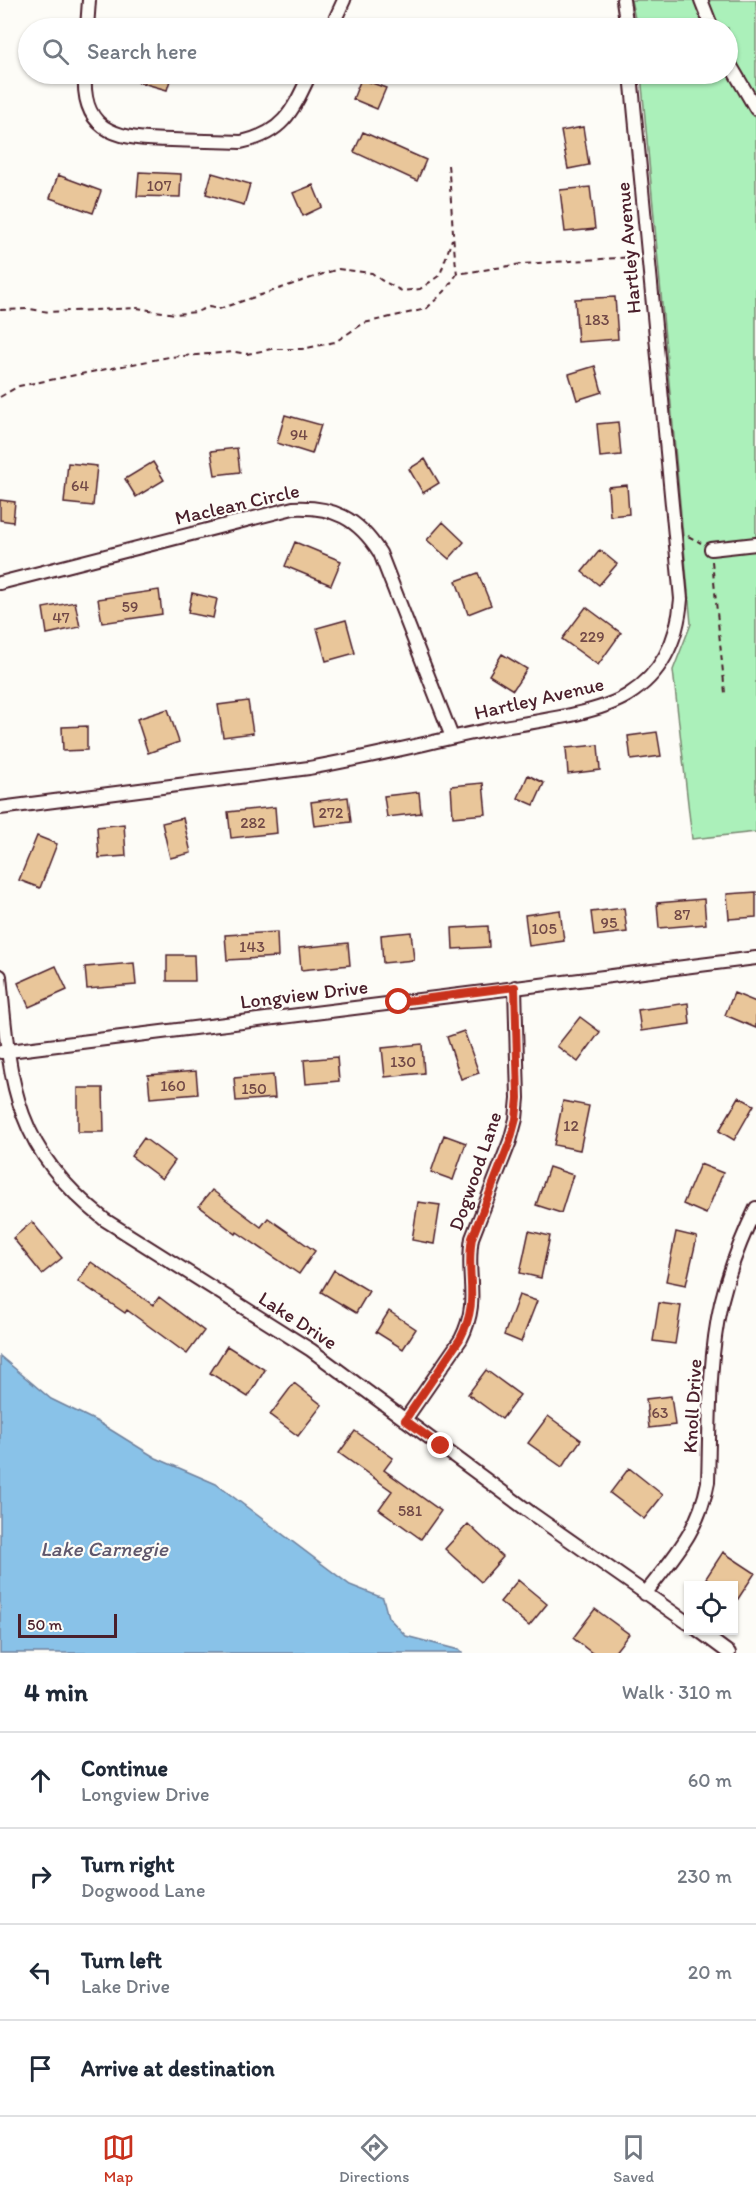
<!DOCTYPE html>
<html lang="en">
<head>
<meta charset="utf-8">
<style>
	:root { --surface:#fff; --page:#f6f6f7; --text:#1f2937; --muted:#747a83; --line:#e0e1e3; --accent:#c8321e }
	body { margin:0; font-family:Itim,sans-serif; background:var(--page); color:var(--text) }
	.controls { position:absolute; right:18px; bottom:18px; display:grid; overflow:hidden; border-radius:0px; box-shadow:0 2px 4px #0004 }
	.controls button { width:54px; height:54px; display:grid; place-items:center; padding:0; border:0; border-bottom:2px solid var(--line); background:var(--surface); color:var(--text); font:30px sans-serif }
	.scale { position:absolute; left:18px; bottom:15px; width:99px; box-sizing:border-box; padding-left:6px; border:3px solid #4a1f2b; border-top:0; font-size:16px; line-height:21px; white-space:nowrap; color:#4a1f2b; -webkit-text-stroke:4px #fdfcf7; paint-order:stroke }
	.stop { position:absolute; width:18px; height:18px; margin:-14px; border:4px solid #c8321e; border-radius:50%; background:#fff }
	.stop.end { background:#c8321e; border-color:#fff; box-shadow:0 2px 6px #0008 }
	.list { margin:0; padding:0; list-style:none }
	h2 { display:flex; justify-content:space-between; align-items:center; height:78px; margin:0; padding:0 24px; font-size:26px }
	h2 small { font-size:20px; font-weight:400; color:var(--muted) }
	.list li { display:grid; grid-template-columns:39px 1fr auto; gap:18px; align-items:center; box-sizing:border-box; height:96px; padding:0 24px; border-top:2px solid var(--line) }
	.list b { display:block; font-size:22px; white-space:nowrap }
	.list p { margin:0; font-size:20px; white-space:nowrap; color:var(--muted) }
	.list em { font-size:20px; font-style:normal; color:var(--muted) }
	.icon { flex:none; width:33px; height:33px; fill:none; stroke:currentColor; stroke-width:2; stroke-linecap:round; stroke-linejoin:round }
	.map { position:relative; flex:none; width:756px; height:1653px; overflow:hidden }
	.search { position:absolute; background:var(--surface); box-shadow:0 2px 4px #0004; left:18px; right:18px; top:18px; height:66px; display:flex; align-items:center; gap:15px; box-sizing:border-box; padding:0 21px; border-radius:33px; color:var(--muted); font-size:22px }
	.sheet { height:462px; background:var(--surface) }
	nav { display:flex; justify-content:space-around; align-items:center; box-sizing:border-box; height:84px; border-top:2px solid var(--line); background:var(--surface); font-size:16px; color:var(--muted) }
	nav a { display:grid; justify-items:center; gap:3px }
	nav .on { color:var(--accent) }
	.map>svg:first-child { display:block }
	.green { fill:#abf0ba; stroke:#7a8872; stroke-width:1.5 }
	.water { fill:#89c2e8; stroke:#70819c; stroke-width:1.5 }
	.building { fill:#e9c69a; stroke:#4a1f2b; stroke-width:1.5 }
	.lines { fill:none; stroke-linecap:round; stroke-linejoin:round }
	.minor-casing { stroke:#4a1f2b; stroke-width:16 }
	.path { stroke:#4a1f2b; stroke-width:2; stroke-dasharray:6 4.5; stroke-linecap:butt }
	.minor { stroke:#fdfcf7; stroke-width:12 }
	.route { stroke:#c8321e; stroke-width:8 }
	.labels { text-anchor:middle; stroke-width:4.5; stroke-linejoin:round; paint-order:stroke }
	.number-label { font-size:16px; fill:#724947 }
	.street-label { font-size:20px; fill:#4a1f2b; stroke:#fdfcf7 }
	.water-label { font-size:21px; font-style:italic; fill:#60586d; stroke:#fdfcf7 }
</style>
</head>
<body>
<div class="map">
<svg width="756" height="1653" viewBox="0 0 756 1653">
	<rect width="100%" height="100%" fill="#fdfcf7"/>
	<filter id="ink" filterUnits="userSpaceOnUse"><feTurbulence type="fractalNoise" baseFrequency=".0167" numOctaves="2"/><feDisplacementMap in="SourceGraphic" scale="12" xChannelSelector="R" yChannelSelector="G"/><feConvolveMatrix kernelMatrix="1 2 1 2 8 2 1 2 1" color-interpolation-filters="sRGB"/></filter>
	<g filter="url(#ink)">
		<path class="green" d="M 631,0 L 756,0 L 756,832 L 692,839 L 673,670 L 691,624 L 641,74 L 728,74 L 728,28 L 637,28 Z"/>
		<path class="water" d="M 0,1356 L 51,1399 L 98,1422 L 156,1458 L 216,1484 L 350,1585 L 383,1598 L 388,1617 L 406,1636 L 459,1650 L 462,1653 L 0,1653 Z"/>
		<path class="building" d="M 122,74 L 172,74 L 167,90 L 121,77 Z
			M 361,79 L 386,88 L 377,109 L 353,99 Z
			M 583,127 L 589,165 L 568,169 L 561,131 Z
			M 363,132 L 426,160 L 417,181 L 354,152 Z
			M 139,172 L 181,174 L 180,197 L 137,196 Z
			M 212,173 L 250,184 L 244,205 L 206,194 Z
			M 58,175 L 101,191 L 93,213 L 50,198 Z
			M 313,185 L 322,207 L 303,216 L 293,193 Z
			M 590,187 L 595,229 L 565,232 L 560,190 Z
			M 615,297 L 618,339 L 578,342 L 575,299 Z
			M 595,366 L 602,392 L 577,400 L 569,374 Z
			M 285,415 L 321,425 L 312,454 L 277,443 Z
			M 618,422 L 621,455 L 600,457 L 597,424 Z
			M 237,448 L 240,472 L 215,475 L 211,451 Z
			M 425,459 L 439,483 L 423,493 L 409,469 Z
			M 153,462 L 164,480 L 136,497 L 125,479 Z
			M 68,463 L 97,466 L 93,506 L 64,503 Z
			M 627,485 L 629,514 L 610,516 L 608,487 Z
			M 0,500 L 15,502 L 13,522 L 0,520 Z
			M 443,522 L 464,542 L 449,559 L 427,540 Z
			M 295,542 L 341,561 L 331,585 L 285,566 Z
			M 600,550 L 617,564 L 599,585 L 582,572 Z
			M 478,573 L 491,605 L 468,614 L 456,581 Z
			M 159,590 L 162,614 L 102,623 L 98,599 Z
			M 192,593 L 217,599 L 213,618 L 188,613 Z
			M 75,602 L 80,627 L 47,634 L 43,608 Z
			M 586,607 L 621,633 L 598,665 L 562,639 Z
			M 346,620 L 355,653 L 326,661 L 317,628 Z
			M 502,654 L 527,669 L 513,690 L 489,675 Z
			M 248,701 L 253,733 L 223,737 L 218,705 Z
			M 168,709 L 179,742 L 148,753 L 137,719 Z
			M 87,726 L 87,750 L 63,751 L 62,727 Z
			M 657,732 L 661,756 L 631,760 L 628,736 Z
			M 598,745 L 600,770 L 568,774 L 566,748 Z
			M 528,775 L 544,783 L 534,805 L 518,798 Z
			M 483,783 L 486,814 L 453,817 L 451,786 Z
			M 419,792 L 421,813 L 387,817 L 384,796 Z
			M 348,797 L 351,822 L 314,826 L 311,802 Z
			M 275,807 L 277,833 L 231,838 L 228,812 Z
			M 183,818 L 191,853 L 170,858 L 162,823 Z
			M 124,824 L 126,856 L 99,858 L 97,827 Z
			M 37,836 L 57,844 L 40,888 L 19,880 Z
			M 756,892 L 756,917 L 729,919 L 727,894 Z
			M 704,899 L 706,924 L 659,928 L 657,903 Z
			M 624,908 L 627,932 L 594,936 L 591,912 Z
			M 560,910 L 564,941 L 529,946 L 525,915 Z
			M 488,926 L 489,947 L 453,949 L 452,928 Z
			M 277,932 L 278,957 L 227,960 L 225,935 Z
			M 411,932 L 414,960 L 383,963 L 381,935 Z
			M 348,943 L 350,965 L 301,970 L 299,948 Z
			M 167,955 L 194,955 L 195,981 L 167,981 Z
			M 134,963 L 136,985 L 87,989 L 85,967 Z
			M 56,966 L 67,990 L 29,1007 L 18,983 Z
			M 734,993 L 756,1002 L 756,1028 L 725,1015 Z
			M 688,1003 L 690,1024 L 641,1031 L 638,1010 Z
			M 580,1017 L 600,1032 L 578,1062 L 557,1046 Z
			M 464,1031 L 479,1073 L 461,1079 L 447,1037 Z
			M 422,1044 L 424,1073 L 385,1077 L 382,1048 Z
			M 337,1057 L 339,1081 L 306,1084 L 304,1060 Z
			M 196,1071 L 198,1094 L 150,1098 L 148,1075 Z
			M 273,1075 L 275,1098 L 236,1101 L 234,1078 Z
			M 78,1088 L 103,1088 L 104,1132 L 78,1132 Z
			M 739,1097 L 754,1105 L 734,1140 L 719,1131 Z
			M 563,1101 L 589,1106 L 580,1150 L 554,1145 Z
			M 444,1135 L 466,1143 L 453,1180 L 431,1172 Z
			M 144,1138 L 175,1161 L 162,1179 L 131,1156 Z
			M 700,1164 L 723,1173 L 706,1214 L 683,1204 Z
			M 549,1167 L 573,1175 L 561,1213 L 536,1205 Z
			M 212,1190 L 261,1227 L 268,1218 L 315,1251 L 299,1274 L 237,1232 L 236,1234 L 199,1206 Z
			M 418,1202 L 440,1205 L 434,1244 L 412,1240 Z
			M 32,1222 L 62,1258 L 42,1274 L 13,1238 Z
			M 529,1231 L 550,1236 L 541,1278 L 520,1273 Z
			M 676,1232 L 697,1237 L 686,1285 L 666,1281 Z
			M 91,1262 L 153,1305 L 159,1297 L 204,1331 L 187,1354 L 127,1310 L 125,1313 L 78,1281 Z
			M 334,1270 L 369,1291 L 356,1313 L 321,1292 Z
			M 519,1295 L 537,1301 L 521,1342 L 504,1335 Z
			M 659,1303 L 681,1306 L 675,1344 L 653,1341 Z
			M 389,1311 L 416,1329 L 403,1349 L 376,1332 Z
			M 227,1346 L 265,1370 L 248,1397 L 210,1373 Z
			M 486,1370 L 520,1395 L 502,1419 L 468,1394 Z
			M 294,1383 L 322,1405 L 298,1436 L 270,1415 Z
			M 671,1396 L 675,1425 L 649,1428 L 646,1399 Z
			M 548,1416 L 581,1440 L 562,1467 L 528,1443 Z
			M 355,1431 L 393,1458 L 384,1470 L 441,1511 L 421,1539 L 379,1509 L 392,1491 L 339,1453 Z
			M 629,1468 L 663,1495 L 644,1519 L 610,1493 Z
			M 468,1524 L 503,1557 L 481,1582 L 445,1549 Z
			M 723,1552 L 755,1573 L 734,1605 L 734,1586 L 717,1586 L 706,1578 Z
			M 518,1580 L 547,1604 L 529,1626 L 500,1602 Z
			M 595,1609 L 629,1634 L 614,1653 L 592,1653 L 573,1638 Z"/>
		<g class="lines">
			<defs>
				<path id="minor" d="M 623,0 L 627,28
					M 701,0 L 712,28
					M 87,28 L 89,0
					M 331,28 L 344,0
					M 728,61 L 756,109
					M 85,74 C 81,136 123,139 172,140 C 195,141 218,141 241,142 C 284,133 293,110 310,74
					M 711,549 L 756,544
					M 0,583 L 293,508 C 333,506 358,518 380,553 L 452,737
					M 0,808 L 309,768 C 370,757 430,742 492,729 C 530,722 596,715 628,695 C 663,673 678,638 681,599 L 631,74
					M 0,976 C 10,1084 13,1147 105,1220 L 311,1350 L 531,1513 L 688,1623
					M 1,1052 L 756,958
					M 405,1420 L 461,1339 C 481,1299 465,1278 472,1238 L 510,1141 L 516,1119 L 518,1098 L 515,987
					M 645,1594 C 674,1556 699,1531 708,1482 C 710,1423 708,1361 721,1303 C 729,1270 741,1239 756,1208
					M 698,1630 L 729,1653"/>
			</defs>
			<use href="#minor" class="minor-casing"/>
			<path class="path" d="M 448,165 C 452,201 452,237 457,274
				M 0,310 L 30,309 L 49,312 L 137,308 L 175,314 L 196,312 L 209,307 L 219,309 L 338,269 L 372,273 L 381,280 L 402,291 L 420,289 L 440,275 L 452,239
				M 0,397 L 19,386 L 169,357 L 235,352 L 247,354 L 271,349 L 302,349 L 335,342 L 364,323 L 426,309 L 445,291 L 457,274 L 522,264 L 634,257
				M 688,536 L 701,543
				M 712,561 L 725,693"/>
			<use href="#minor" class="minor"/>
		</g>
	</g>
	<g class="lines" filter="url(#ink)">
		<path class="route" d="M 399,1002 L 515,987 L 518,1098 L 516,1119 L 510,1141 L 472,1238 C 465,1278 481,1299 460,1339 L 405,1420 L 441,1446"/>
	</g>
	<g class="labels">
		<g class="number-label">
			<text x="159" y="191">107</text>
			<text x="597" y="325">183</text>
			<text x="299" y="440">94</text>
			<text x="80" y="491">64</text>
			<text x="130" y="612">59</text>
			<text x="61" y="623">47</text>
			<text x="592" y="642">229</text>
			<text x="331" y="818">272</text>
			<text x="253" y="828">282</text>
			<text x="682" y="920">87</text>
			<text x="609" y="928">95</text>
			<text x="544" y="934">105</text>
			<text x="252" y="952">143</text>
			<text x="403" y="1067">130</text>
			<text x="173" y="1091">160</text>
			<text x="254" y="1094">150</text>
			<text x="571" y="1131">12</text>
			<text x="660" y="1418">63</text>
			<text x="410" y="1516">581</text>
		</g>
		<g class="street-label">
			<text transform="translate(628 248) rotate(-95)" y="7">Hartley Avenue</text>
			<text transform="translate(237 504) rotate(-13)" y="7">Maclean Circle</text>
			<text transform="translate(539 698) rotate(-13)" y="7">Hartley Avenue</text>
			<text transform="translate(304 994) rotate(-7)" y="7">Longview Drive</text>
			<text transform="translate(475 1171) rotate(-71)" y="7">Dogwood Lane</text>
			<text transform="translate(298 1320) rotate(33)" y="7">Lake Drive</text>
			<text transform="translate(692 1406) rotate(-87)" y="7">Knoll Drive</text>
		</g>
		<g class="water-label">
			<text x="104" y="1556">Lake Carnegie</text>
		</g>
	</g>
</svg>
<div class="controls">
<button><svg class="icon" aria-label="locate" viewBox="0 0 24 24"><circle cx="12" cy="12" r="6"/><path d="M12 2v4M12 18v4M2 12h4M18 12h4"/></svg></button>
</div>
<div class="scale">50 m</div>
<div class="stop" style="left:399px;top:1002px"></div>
<div class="stop end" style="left:441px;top:1446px"></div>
<div class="search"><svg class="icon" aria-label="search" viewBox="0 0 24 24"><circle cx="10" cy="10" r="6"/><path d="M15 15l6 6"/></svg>Search here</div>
</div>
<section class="sheet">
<h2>4 min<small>Walk · 310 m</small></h2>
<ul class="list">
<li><svg class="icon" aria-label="ahead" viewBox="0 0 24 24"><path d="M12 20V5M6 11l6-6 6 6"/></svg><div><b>Continue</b><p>Longview Drive</p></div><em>60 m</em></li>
<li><svg class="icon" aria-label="right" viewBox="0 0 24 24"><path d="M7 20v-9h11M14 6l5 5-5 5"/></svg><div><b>Turn right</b><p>Dogwood Lane</p></div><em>230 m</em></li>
<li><svg class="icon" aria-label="left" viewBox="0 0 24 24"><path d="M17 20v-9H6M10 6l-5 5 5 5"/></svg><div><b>Turn left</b><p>Lake Drive</p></div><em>20 m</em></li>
<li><svg class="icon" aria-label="arrive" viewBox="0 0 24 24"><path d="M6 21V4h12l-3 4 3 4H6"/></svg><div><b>Arrive at destination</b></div></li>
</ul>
</section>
<nav>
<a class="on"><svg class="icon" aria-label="map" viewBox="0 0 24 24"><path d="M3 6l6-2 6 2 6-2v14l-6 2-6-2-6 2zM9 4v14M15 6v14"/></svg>Map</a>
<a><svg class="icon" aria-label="directions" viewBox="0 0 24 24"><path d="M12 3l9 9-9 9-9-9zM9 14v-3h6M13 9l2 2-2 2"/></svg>Directions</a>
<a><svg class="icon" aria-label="saved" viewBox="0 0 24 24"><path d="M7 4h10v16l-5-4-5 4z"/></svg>Saved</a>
</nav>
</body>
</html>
